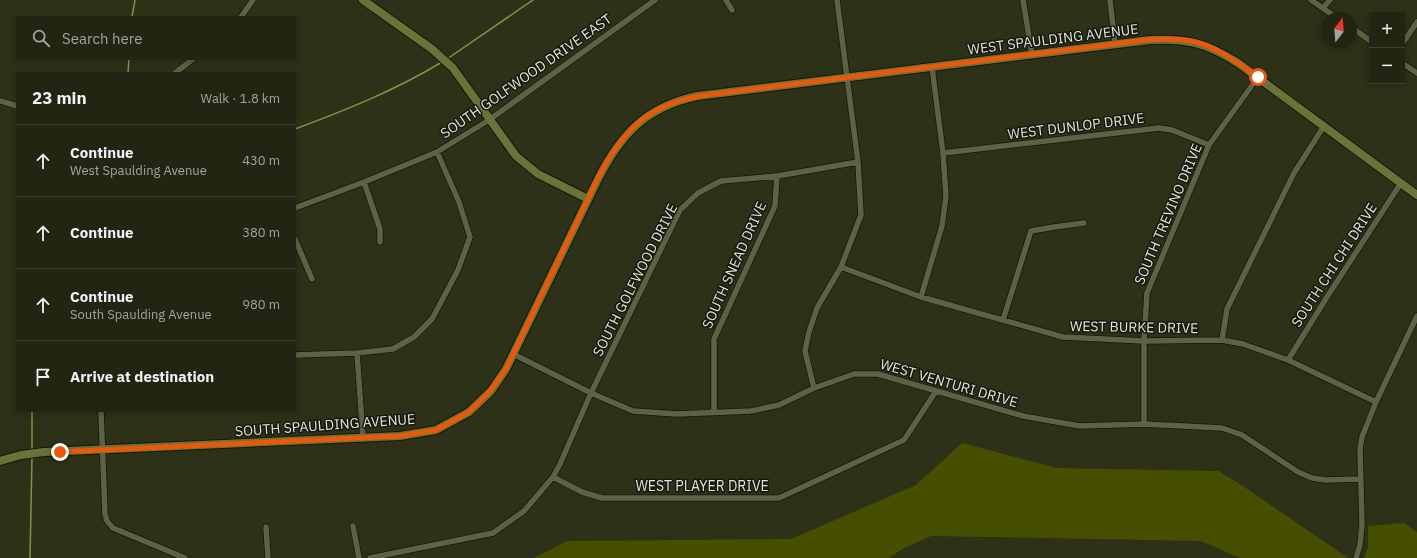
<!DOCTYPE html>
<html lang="en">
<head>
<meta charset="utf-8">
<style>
	:root { --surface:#222512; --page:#2a2d1b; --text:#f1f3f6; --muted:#a2a59f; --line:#3f4232 }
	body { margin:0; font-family:"IBM Plex Sans",sans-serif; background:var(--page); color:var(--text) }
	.controls { position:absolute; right:12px; top:12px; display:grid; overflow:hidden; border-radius:0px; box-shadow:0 2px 6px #0003 }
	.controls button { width:36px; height:36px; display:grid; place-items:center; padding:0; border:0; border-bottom:1px solid var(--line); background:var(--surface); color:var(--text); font:20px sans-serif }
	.compass { position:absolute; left:1321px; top:12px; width:36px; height:36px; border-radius:50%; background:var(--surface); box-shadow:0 2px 6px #0003; rotate:16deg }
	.stop { position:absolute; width:12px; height:12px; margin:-9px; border:3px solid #ea580c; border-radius:50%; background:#fff }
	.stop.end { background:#ea580c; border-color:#fff; box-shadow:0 1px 4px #0008 }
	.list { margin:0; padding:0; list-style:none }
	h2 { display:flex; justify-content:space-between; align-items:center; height:52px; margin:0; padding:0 16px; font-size:17px }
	h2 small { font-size:13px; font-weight:400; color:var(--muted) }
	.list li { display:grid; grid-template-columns:26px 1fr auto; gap:12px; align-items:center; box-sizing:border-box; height:72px; padding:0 16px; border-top:1px solid var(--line) }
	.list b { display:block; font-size:15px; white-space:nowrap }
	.list p { margin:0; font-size:13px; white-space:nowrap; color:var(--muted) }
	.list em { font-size:13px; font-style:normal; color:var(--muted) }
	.icon { flex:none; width:22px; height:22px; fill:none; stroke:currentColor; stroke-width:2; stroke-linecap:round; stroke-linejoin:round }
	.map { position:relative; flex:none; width:1417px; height:558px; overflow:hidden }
	.search { position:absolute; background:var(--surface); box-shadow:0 2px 6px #0003; left:16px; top:16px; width:280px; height:44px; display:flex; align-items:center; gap:10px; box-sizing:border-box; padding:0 14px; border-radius:0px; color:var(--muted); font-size:15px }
	.panel { position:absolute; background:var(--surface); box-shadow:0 2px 6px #0003; left:16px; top:72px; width:280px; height:340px; border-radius:0px }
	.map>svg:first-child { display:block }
	.green { fill:#464f00 }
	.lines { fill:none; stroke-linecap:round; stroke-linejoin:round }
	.stream { stroke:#87904b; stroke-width:1.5 }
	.street-casing { stroke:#151902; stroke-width:7 }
	.secondary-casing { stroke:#151902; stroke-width:10 }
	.street { stroke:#5d6247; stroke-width:5.5 }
	.secondary { stroke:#6a723a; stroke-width:8 }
	.route { stroke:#ea580c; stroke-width:5 }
	.labels { text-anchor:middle; stroke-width:3; stroke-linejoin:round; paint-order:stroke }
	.street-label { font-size:14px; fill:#e2e5d6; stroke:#16180d }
</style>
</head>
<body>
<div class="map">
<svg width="1417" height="558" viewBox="0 0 1417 558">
	<rect width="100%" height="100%" fill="#2d3118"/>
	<path class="green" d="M 962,443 L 1057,468 L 1218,471 L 1240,484 L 1348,558 L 1240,558 L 1201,541 L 931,536 L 904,548 L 889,558 L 534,558 L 567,541 L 791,539 L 916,485 Z
		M 1404,523 L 1417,532 L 1417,558 L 1364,558 L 1368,547 L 1368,526 Z"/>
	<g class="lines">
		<path class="stream" d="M 132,17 L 135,0
			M 447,59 L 533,0
			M 128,73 L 129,59
			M 295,129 C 346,110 396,90 442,62
			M 32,411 L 32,451
			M 30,558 L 32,457"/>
		<defs>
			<path id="street" d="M 726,0 L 732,10
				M 1023,0 L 1032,55
				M 1110,0 L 1115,44
				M 1311,0 L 1337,18
				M 1323,8 L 1330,0
				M 241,17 L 253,0
				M 1351,27 L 1372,42
				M 1402,44 L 1417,22
				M 1402,63 L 1417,73
				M 175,73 L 193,59
				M 0,101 L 17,106
				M 943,153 L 1159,128 L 1172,130 L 1209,145
				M 364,182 L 380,229 L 380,242
				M 295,208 L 364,182 L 437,152 L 489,120 L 655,0
				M 295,239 L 312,279
				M 841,267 L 921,297 L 1063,337 L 1144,341 L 1222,340 L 1243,344 L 1288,360 L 1376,402
				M 921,297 L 942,226 L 946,196 L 943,153 L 932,67
				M 1003,320 L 1031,231 L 1054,227 L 1084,223
				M 1222,340 L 1227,309 L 1294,173 L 1324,126
				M 357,353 L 363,438
				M 513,354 L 591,393 L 633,411 L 677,414 L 751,411 L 779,405 L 814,388 L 854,374 L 878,374 L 1023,416 L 1080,426 L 1144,424 L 1222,428 L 1242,435 L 1298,472 L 1312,478 L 1325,480 L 1360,479
				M 295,355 L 357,353 L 393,349 L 414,337 L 432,319 L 458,270 L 470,237 L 459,202 L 437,152
				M 1288,360 L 1327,297 L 1401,183
				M 814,388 L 805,351 L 809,332 L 817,308 L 841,267 L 861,215 L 858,162 L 837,0
				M 101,411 L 105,514 L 107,521 L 113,528 L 185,558
				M 714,412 L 714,339 L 775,206 L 777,176
				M 1144,424 L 1144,341 L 1147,293 L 1209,145 L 1258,77
				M 553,477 L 582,492 L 602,498 L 779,498 L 904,440 L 936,391
				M 353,526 L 359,558
				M 266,527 L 268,558
				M 370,558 L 493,533 L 524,511 L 553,477 L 560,464 L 591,393 L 680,210 L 698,193 L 721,181 L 777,176 L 858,162
				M 1356,558 L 1360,545 L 1362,524 L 1360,449 L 1362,437 L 1376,402 L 1417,316"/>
			<path id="secondary" d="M 363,0 L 432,49 L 453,68 L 516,156 L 538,174 L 588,199
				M 0,461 L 21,455 L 44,452 L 400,436 L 436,430 L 469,412 L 491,391 L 506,369 L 598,179 C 621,134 646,107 697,96 L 1150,40 C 1187,38 1206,43 1238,63 L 1417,195"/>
		</defs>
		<use href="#street" class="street-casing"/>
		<use href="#secondary" class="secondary-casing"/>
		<use href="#street" class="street"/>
		<use href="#secondary" class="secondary"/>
	</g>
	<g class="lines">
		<path class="route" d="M 60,452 L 400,436 L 436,430 L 469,412 L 491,390 L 506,369 L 598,178 C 623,130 649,103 706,95 L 1115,44 C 1142,40 1169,36 1196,42 C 1219,48 1239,64 1258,77"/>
	</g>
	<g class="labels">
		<g class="street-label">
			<text transform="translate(1053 39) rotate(-7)" y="5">WEST SPAULDING AVENUE</text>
			<text transform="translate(526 76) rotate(-35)" y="5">SOUTH GOLFWOOD DRIVE EAST</text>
			<text transform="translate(1076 126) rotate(-7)" y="5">WEST DUNLOP DRIVE</text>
			<text transform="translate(1168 214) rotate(-67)" y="5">SOUTH TREVINO DRIVE</text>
			<text transform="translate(734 265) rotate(-66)" y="5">SOUTH SNEAD DRIVE</text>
			<text transform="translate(1334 265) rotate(-57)" y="5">SOUTH CHI CHI DRIVE</text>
			<text transform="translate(635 280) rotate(-63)" y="5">SOUTH GOLFWOOD DRIVE</text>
			<text transform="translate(1134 327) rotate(1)" y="5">WEST BURKE DRIVE</text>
			<text transform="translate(949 383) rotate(16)" y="5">WEST VENTURI DRIVE</text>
			<text transform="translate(325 425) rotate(-4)" y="5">SOUTH SPAULDING AVENUE</text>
			<text x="702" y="491">WEST PLAYER DRIVE</text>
		</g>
	</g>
</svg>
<div class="controls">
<button>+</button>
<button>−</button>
</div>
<svg class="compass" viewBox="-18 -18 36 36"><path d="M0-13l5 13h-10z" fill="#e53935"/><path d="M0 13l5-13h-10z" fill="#a2a59f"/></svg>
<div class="stop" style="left:1258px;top:77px"></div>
<div class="stop end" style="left:60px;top:452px"></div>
<div class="search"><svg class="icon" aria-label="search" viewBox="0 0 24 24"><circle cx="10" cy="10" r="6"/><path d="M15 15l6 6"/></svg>Search here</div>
<section class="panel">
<h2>23 min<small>Walk · 1.8 km</small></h2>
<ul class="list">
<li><svg class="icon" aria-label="ahead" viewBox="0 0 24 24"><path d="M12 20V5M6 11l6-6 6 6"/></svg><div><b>Continue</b><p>West Spaulding Avenue</p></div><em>430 m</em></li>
<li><svg class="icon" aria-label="ahead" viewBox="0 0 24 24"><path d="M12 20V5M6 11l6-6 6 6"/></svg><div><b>Continue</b></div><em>380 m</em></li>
<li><svg class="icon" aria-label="ahead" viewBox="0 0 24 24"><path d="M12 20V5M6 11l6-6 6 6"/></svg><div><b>Continue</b><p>South Spaulding Avenue</p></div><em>980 m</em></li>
<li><svg class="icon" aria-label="arrive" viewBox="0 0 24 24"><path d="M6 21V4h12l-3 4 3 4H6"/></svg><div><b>Arrive at destination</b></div></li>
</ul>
</section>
</div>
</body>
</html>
